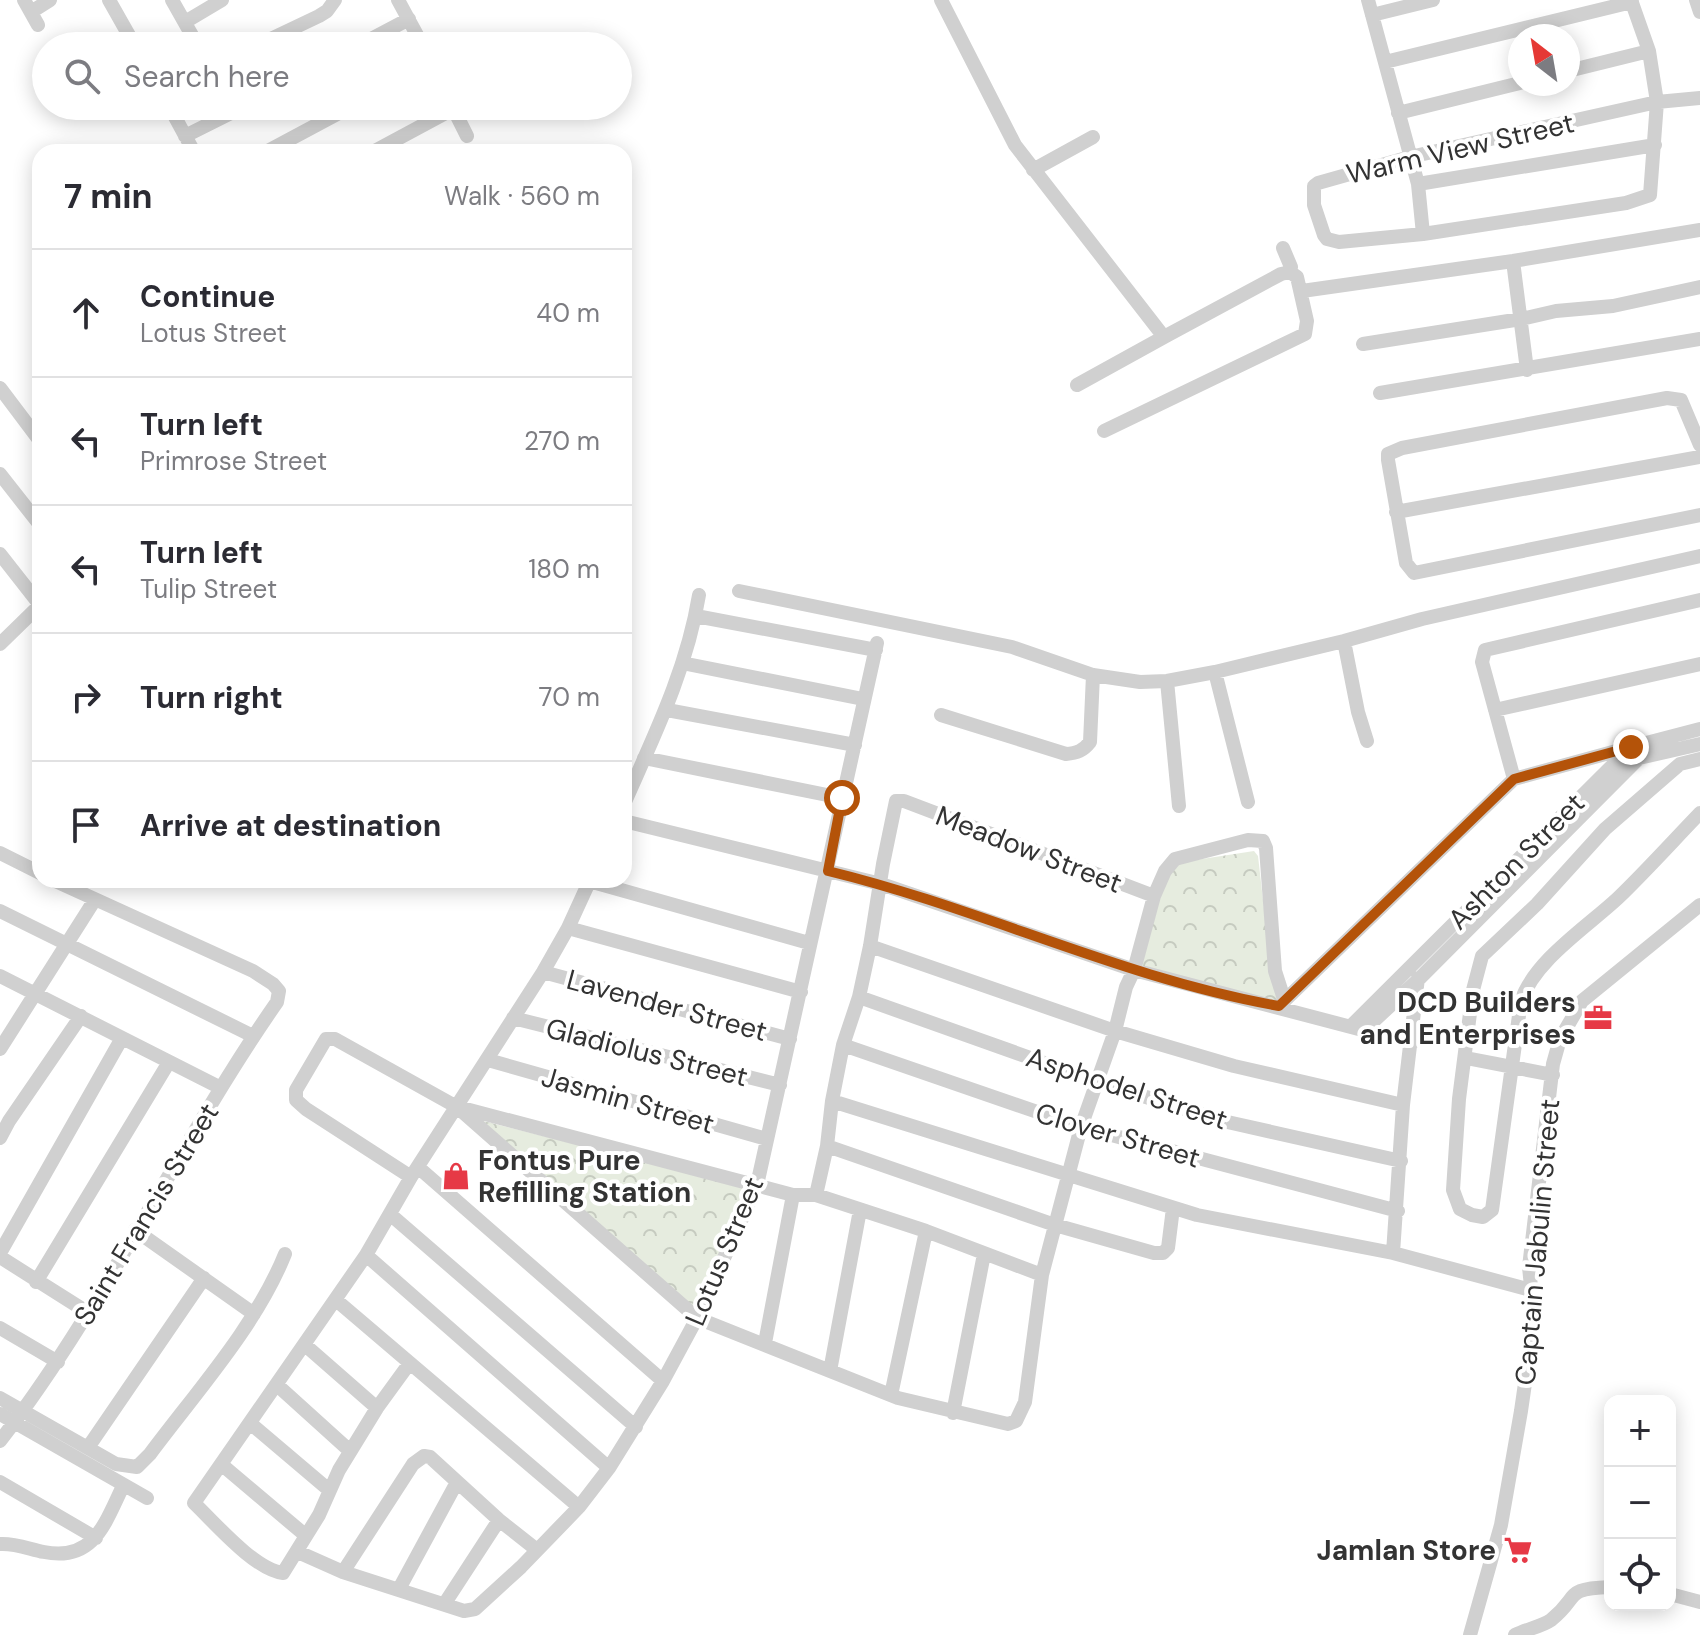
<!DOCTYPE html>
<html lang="en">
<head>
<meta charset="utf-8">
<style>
	:root { --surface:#fff; --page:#f7f7f7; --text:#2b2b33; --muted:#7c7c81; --line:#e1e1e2 }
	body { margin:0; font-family:"DM Sans",sans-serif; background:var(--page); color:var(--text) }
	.controls { position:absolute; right:24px; bottom:24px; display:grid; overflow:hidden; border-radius:16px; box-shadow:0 4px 20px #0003 }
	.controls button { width:72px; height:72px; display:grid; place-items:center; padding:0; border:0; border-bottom:2px solid var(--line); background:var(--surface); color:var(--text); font:40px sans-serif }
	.compass { position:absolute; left:1508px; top:24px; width:72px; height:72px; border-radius:50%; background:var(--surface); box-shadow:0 4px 20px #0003; rotate:329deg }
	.stop { position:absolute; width:24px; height:24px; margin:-18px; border:6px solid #b45309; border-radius:50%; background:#fff }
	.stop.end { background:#b45309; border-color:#fff; box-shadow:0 2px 8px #0008 }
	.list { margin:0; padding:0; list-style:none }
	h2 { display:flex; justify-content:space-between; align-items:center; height:104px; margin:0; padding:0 32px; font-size:34px }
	h2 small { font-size:26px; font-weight:400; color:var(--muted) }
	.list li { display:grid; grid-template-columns:52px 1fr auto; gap:24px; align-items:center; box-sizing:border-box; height:128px; padding:0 32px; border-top:2px solid var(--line) }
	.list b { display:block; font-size:30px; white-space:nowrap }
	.list p { margin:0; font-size:26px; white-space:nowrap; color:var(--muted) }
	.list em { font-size:26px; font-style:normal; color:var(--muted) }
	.icon { flex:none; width:44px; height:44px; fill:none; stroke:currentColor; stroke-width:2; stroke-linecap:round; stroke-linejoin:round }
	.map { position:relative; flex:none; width:1700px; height:1635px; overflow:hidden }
	.search { position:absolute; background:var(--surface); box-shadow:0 4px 20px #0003; left:32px; top:32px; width:600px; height:88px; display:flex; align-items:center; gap:20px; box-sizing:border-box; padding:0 28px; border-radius:44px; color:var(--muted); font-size:30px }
	.panel { position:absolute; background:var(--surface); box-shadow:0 4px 20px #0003; left:32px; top:144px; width:600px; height:744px; border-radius:24px }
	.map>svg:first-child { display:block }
	.park { fill:url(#park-crowns) }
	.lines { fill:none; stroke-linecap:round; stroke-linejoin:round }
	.minor { stroke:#d0d0d0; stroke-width:14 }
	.route { stroke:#b45309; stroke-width:10 }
	.labels { text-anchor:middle; stroke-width:8; stroke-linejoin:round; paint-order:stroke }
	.street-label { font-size:28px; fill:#333; stroke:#fff }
	.poi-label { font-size:28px; font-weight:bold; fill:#333; stroke:#fff; text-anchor:end }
</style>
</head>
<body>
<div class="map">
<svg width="1700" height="1635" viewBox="0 0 1700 1635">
	<defs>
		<pattern id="park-crowns" width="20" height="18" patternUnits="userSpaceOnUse" patternTransform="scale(2)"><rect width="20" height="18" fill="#e6ecdf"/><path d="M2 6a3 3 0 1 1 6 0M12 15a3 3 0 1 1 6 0" fill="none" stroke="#c6cbc0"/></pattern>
	</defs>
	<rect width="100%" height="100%" fill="#fff"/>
	<path class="park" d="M 1254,851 L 1258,856 L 1271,970 L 1279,996 L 1275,1002 L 1138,967 L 1159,884 L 1176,863 Z
		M 479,1120 L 750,1188 L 694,1309 Z"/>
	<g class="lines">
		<path class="minor" d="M 24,0 L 38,25
			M 109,0 L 135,46
			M 172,0 L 198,46
			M 398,0 L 423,46
			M 941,0 L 1015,145 L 1164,337 L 1281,274 L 1290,272 L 1297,277 L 1307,321 L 1305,334 L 1104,431
			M 1368,0 L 1418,184 L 1423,234
			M 1631,0 L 1649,51 L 1657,102 L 1650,195 L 1626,203 L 1423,234 L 1339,242 L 1327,239 L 1324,235 L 1314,205 L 1314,186 L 1318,183 L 1410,157 L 1657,102 L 1700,98
			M 1696,0 L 1700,12
			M 31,12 L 50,0
			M 1372,15 L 1433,0
			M 185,22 L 222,0
			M 256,46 L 319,16 L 327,11 L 335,0
			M 358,46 L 409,19
			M 1385,62 L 1632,2
			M 1568,71 L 1649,51
			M 169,106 L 194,152
			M 452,106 L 467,136
			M 1398,113 L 1520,83
			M 185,136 L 245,106
			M 266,152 L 352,106
			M 373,152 L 453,109
			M 1033,170 L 1093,137
			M 1418,184 L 1655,145
			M 1283,248 L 1291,267 L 1290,272
			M 1513,261 L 1527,370
			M 1302,291 L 1513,261 L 1700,230
			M 1363,344 L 1521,319 L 1556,311 L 1613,306 L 1700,287
			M 1077,385 L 1164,337
			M 0,388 L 40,441
			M 1380,393 L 1700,339
			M 1700,445 L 1681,400 L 1667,398 L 1402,448 L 1388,454 L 1388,460 L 1406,563 L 1414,573 L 1700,515
			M 0,474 L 40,525
			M 1396,512 L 1700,457
			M 0,554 L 40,605
			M 739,591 L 1012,647 L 1093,675 L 1140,682 L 1167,681 L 1215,672 L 1344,641 L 1422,619 L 1700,556
			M 696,616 L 876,650
			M 1344,641 L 1358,712 L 1367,741
			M 0,644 L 40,605
			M 682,663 L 863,699
			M 1215,672 L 1248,802
			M 1167,681 L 1179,806
			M 667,710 L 855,745
			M 1495,710 L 1700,664
			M 941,715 L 1066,754 C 1077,753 1083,751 1090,742 L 1093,675
			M 644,758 L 842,798
			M 1700,759 L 1680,764 L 1605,829 L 1537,904 L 1482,956 L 1473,990 L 1459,1099 L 1453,1190 L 1460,1209 L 1472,1215 L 1483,1217 L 1492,1210 L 1521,1001 C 1535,960 1587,927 1618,898 C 1646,871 1673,841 1700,813
			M 1514,779 L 1482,662 L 1485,650 L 1700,600
			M 624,804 C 654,736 687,669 699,595
			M 624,821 L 881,884 L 1134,970 L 1412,1043
			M 0,853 L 40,873
			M 589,881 L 809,943
			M 0,911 L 253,1036
			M 568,928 L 801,992
			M 870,946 L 1115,1031 L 1234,1066 L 1403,1105
			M 543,972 L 790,1039
			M 0,976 L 221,1088
			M 859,997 L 1098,1082 L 1223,1121 L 1401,1161
			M 1279,1006 L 1514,779 L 1631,747 L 1639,758
			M 513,1018 L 780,1085
			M 1351,1026 L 1631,747 L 1700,729
			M 1364,1030 L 1418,980 L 1639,758 L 1700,744
			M 843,1045 L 1081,1127 L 1398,1211
			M 0,1049 L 94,901
			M 1466,1058 L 1553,1075
			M 488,1060 L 767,1139
			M 832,1101 L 1197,1215 L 1393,1253 L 1531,1290
			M 462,1108 L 793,1195 L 816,1195 L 926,1231 L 1042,1275
			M 0,1138 L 9,1121 L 81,1016
			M 827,1146 L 1055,1225 L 1154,1253 L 1163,1253 L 1168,1248 L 1173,1208
			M 419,1168 L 663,1381
			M 411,1177 L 306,1109 L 296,1100 L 296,1090 L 326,1039 L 335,1039 L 457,1107 L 697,1318 L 898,1398 L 1008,1424 L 1016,1421 L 1025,1402 L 1042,1275 L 1081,1127 L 1115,1031 L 1126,987 L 1134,970 L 1154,896 L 1165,871 L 1175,859 L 1248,840 L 1263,841 L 1266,848 L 1275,971 L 1284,999
			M 816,1195 L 827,1146 L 832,1101 L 843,1045 L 859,997 L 870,946 L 883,864 L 896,801 L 904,801 L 1154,896
			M 391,1215 L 636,1427
			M 135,1230 L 254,1314
			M 0,1253 L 122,1038
			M 1393,1253 L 1403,1105 L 1418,978
			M 366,1255 L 609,1468
			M 0,1257 L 87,1312
			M 36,1282 L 169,1062
			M 336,1300 L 579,1507
			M 0,1328 L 58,1362
			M 765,1343 L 793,1195
			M 305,1345 L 377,1408
			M 409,1364 L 377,1408 L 339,1470 L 319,1515 L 283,1573 C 255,1570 215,1523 194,1503 L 366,1255 L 411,1177 L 543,972 L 568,928 L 590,880
			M 830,1371 L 860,1210
			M 277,1385 L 350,1451
			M 891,1395 L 926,1231
			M 0,1398 L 116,1464 L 137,1467 L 150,1454 C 197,1391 256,1326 285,1254
			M 953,1413 L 984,1254
			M 0,1414 L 147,1498
			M 250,1423 L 329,1490
			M 0,1441 C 106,1304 178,1144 277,1002 L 279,991 L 273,984 L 253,971 L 53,880
			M 89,1446 L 204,1278
			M 221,1464 L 305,1535
			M 0,1482 L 96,1538
			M 0,1544 C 15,1543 29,1549 44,1552 C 94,1562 105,1523 123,1486
			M 298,1552 L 343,1572 L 464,1611 L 475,1609 L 521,1567 L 579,1507 L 609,1468 L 663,1381 L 697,1318 L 757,1185 L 877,643
			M 343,1572 L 413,1464 L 424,1456 L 430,1457 L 499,1520 L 537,1550
			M 399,1589 L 457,1482
			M 1670,1594 L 1700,1602
			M 445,1603 L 499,1520
			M 1470,1635 L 1501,1525 L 1521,1411 L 1532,1335 L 1533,1306 L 1529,1267 L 1553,1064 L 1560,1039 L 1582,1001 L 1700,905
			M 1515,1635 C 1526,1629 1541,1627 1551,1620 C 1581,1596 1562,1589 1610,1587"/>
	</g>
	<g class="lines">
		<path class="route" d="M 842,798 L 828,871 C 981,908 1124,979 1279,1006 L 1514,779 L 1631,747"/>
	</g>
	<defs>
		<symbol id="office-bare" viewBox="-9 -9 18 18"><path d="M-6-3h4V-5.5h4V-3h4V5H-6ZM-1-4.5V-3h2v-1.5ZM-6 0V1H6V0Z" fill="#e63946" stroke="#fff" stroke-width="2.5" paint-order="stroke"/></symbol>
		<symbol id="shop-bare" viewBox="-9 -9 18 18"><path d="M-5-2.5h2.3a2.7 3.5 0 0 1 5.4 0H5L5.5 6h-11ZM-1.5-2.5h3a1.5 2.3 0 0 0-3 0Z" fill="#e63946" stroke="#fff" stroke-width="2.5" paint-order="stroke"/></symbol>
		<symbol id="supermarket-bare" viewBox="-9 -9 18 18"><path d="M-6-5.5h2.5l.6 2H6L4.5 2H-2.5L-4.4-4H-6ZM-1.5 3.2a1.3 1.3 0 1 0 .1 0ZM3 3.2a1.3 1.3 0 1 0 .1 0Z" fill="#e63946" stroke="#fff" stroke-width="2.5" paint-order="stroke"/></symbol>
	</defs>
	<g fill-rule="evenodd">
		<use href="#office-bare" x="1578" y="998" width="40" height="40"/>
		<use href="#shop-bare" x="436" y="1156" width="40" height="40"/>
		<use href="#supermarket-bare" x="1498" y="1530" width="40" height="40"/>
	</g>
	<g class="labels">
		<g class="street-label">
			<text transform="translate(1460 148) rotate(-13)" y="10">Warm View Street</text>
			<text transform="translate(1029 849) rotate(21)" y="10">Meadow Street</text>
			<text transform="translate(1516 861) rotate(-45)" y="10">Ashton Street</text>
			<text transform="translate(667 1005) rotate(15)" y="10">Lavender Street</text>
			<text transform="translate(647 1052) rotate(14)" y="10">Gladiolus Street</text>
			<text transform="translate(1127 1088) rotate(18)" y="10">Asphodel Street</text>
			<text transform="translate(628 1100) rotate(16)" y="10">Jasmin Street</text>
			<text transform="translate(1118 1135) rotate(16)" y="10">Clover Street</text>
			<text transform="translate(146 1214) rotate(-59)" y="10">Saint Francis Street</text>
			<text transform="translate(1537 1242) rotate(-85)" y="10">Captain Jabulin Street</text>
			<text transform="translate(724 1251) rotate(-67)" y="10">Lotus Street</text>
		</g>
		<g class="poi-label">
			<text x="1576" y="1012">DCD Builders<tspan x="1576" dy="32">and Enterprises</tspan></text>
			<text x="478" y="1170" text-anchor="start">Fontus Pure<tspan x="478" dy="32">Refilling Station</tspan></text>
			<text x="1496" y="1560">Jamlan Store</text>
		</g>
	</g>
</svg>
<div class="controls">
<button>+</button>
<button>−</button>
<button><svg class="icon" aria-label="locate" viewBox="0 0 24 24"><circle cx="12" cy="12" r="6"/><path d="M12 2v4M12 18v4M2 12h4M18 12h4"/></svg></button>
</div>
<svg class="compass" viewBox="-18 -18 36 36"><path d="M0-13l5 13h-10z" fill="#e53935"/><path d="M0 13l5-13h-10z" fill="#7c7c81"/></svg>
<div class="stop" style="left:842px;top:798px"></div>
<div class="stop end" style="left:1631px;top:747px"></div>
<div class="search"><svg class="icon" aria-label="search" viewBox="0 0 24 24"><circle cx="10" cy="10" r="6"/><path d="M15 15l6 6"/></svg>Search here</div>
<section class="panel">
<h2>7 min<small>Walk · 560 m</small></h2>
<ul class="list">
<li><svg class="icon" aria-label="ahead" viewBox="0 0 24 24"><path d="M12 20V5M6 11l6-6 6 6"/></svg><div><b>Continue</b><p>Lotus Street</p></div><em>40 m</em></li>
<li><svg class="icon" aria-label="left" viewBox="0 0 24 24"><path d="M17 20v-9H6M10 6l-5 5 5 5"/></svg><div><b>Turn left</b><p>Primrose Street</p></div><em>270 m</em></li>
<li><svg class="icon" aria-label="left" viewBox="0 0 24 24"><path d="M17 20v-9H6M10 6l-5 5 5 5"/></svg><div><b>Turn left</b><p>Tulip Street</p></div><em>180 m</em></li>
<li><svg class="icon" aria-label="right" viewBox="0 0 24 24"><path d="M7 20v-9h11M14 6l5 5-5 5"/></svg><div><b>Turn right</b></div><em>70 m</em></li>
<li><svg class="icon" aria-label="arrive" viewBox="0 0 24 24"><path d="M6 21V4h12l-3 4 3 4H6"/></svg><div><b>Arrive at destination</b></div></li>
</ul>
</section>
</div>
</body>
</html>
